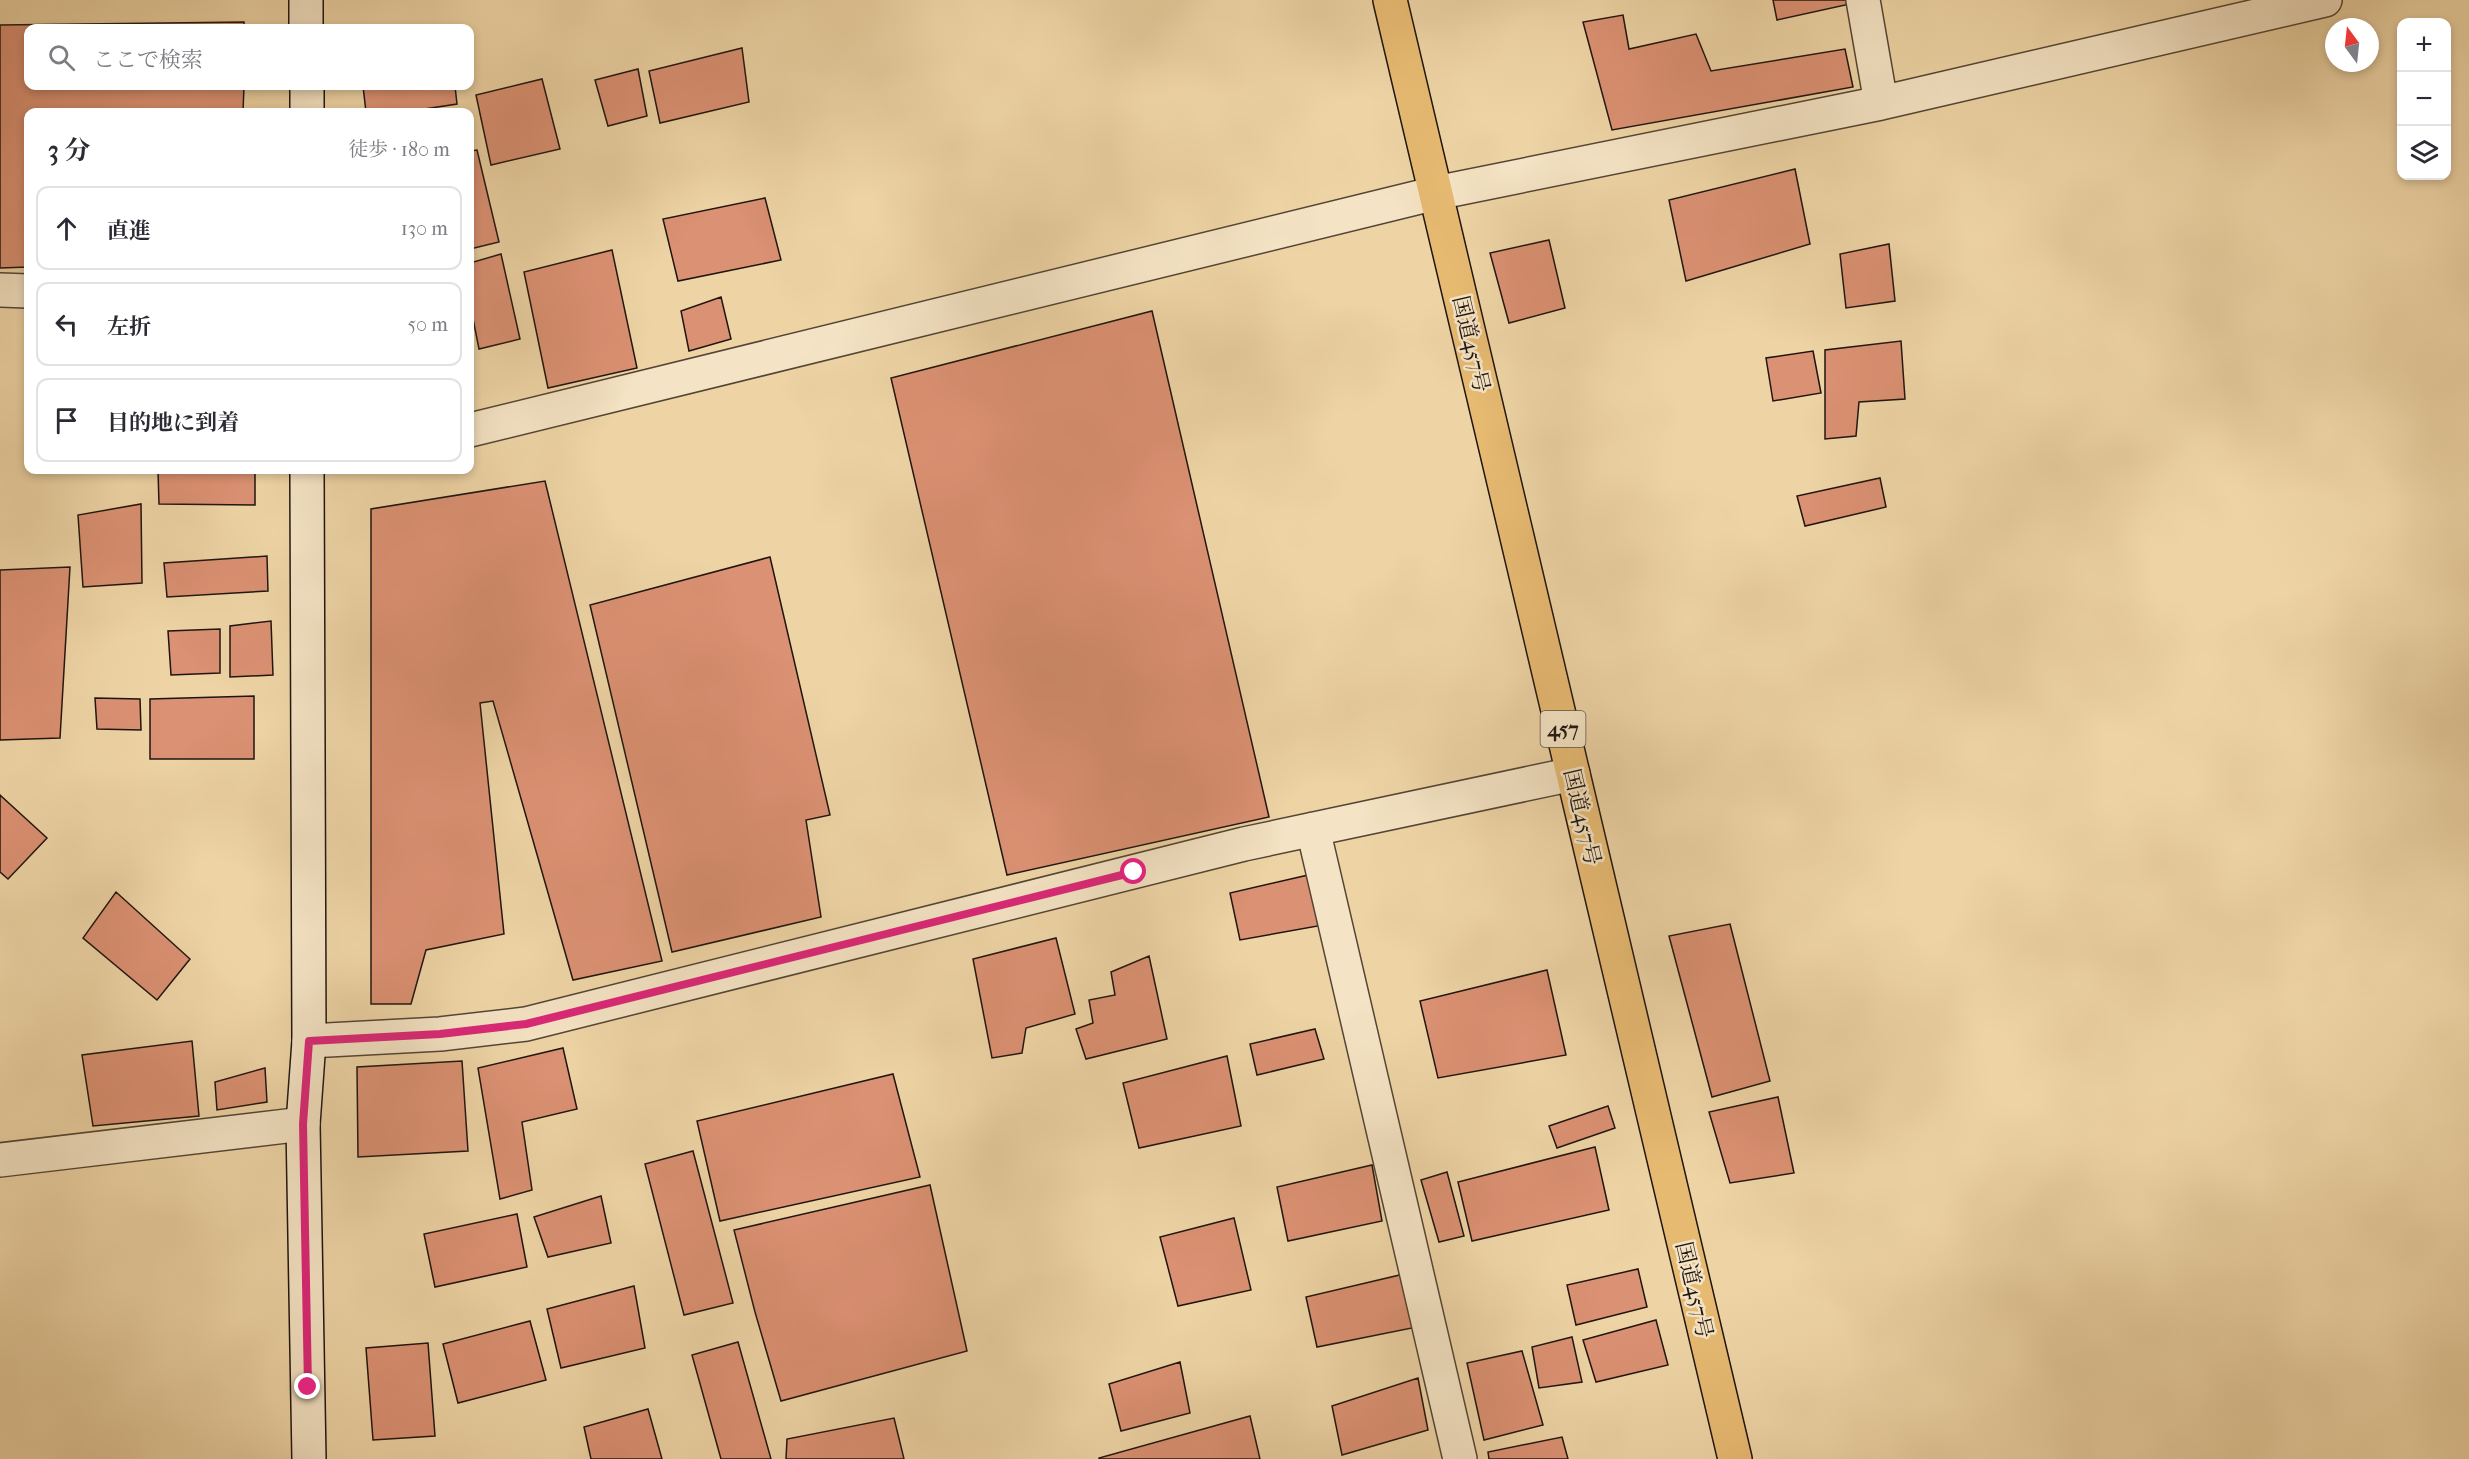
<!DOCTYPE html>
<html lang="ja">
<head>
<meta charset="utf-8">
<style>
	:root { --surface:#fff; --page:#f7f7f7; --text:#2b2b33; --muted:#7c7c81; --line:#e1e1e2 }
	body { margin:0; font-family:"IM FELL French Canon","Noto Serif JP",serif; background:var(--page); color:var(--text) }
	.controls { position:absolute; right:18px; top:18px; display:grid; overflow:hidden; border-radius:12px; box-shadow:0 3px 9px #0003 }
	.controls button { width:54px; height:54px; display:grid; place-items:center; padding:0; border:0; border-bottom:2px solid var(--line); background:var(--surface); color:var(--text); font:30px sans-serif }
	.compass { position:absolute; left:2325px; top:18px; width:54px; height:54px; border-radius:50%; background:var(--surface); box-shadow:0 3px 9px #0003; rotate:345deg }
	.stop { position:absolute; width:18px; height:18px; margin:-14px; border:4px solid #db2777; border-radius:50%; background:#fff }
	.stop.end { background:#db2777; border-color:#fff; box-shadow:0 2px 6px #0008 }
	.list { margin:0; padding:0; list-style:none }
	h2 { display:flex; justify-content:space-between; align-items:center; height:78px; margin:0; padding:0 24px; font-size:26px }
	h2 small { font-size:20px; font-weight:400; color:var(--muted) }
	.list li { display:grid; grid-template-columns:39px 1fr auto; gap:18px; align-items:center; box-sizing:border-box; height:84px; margin:0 12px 12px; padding:0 12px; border:2px solid var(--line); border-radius:12px }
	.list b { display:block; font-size:22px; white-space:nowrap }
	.list em { font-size:20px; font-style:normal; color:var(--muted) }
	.icon { flex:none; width:33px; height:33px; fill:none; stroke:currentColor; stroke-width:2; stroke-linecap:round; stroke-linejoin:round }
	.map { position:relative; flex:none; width:2469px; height:1459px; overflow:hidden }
	.search { position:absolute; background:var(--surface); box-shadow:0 3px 9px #0003; left:24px; top:24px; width:450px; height:66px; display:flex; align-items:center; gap:15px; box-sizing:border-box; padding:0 21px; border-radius:12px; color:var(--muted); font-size:22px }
	.panel { position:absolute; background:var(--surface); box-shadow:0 3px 9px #0003; left:24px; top:108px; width:450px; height:366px; border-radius:12px }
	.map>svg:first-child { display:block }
	.building { fill:#db9173; stroke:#1f1510; stroke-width:1.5 }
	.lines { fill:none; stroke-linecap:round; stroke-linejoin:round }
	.street-casing { stroke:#534535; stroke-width:36 }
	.secondary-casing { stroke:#1f1510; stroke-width:36 }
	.highway-casing { stroke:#1f1510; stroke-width:36 }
	.street { stroke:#f4e3c4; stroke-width:33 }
	.secondary { stroke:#f4e3c4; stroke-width:33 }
	.highway { stroke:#e7ba72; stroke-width:33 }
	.route { stroke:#db2777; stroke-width:8 }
	.labels { text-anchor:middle; stroke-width:5; stroke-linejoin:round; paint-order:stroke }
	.shield { fill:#f4e3c4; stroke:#5f5346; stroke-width:1.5 }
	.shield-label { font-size:21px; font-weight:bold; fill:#1f1510 }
	.street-label { font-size:22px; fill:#1f1510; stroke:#f4e3c4 }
</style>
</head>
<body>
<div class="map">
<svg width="2469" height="1459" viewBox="0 0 2469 1459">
	<rect width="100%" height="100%" fill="#eed4a5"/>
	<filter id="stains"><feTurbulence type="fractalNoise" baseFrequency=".00333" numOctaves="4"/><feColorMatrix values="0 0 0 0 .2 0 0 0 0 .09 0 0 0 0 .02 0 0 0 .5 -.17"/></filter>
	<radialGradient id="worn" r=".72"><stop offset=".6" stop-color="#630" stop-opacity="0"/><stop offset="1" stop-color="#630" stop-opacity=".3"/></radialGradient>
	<path class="building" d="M 1773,0 L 1849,0 L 1850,4 L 1777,20 Z
		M 1623,15 L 1629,49 L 1696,34 L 1711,71 L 1845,49 L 1853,87 L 1612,130 L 1583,22 Z
		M 244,22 L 244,28 L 28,28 L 28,86 L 244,86 L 243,112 L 28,112 L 28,267 L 0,268 L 0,25 Z
		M 742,48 L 749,102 L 660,123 L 649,71 Z
		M 638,69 L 647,116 L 608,126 L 595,80 Z
		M 542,79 L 560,149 L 491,165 L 476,95 Z
		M 363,86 L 455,86 L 457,104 L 405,112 L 366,112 Z
		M 477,150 L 499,242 L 470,249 L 470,151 Z
		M 1795,169 L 1810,244 L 1686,281 L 1669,200 Z
		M 765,198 L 781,260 L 678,281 L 663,219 Z
		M 1549,240 L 1565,308 L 1509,323 L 1490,253 Z
		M 1889,244 L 1895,301 L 1846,308 L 1840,254 Z
		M 612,250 L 637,368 L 548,388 L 524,272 Z
		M 501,254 L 520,339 L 479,349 L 470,304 L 470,263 Z
		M 721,297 L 731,339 L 689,351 L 681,311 Z
		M 1152,311 L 1269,817 L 1007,875 L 891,378 Z
		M 1901,341 L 1905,399 L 1859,402 L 1856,436 L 1825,439 L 1825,350 Z
		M 1813,351 L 1821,393 L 1773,401 L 1766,358 Z
		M 158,470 L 255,470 L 255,505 L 159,504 Z
		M 1880,478 L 1886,507 L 1805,526 L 1797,496 Z
		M 545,481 L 662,961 L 573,980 L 493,701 L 480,703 L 504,934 L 426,950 L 411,1004 L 371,1004 L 371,509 Z
		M 141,504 L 142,583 L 83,587 L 78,515 Z
		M 267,556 L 268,591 L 167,597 L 164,563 Z
		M 770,557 L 830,815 L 806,820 L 821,917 L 672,952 L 590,605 Z
		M 70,567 L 60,738 L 0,740 L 0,570 Z
		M 271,621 L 273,675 L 230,677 L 230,626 Z
		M 220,629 L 220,673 L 171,675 L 168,631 Z
		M 254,696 L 254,759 L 150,759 L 150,699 Z
		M 95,698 L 140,699 L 141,730 L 97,729 Z
		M 0,795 L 47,838 L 8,879 L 0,872 Z
		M 1317,873 L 1329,924 L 1240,940 L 1230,893 Z
		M 116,892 L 190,959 L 157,1000 L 83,938 Z
		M 1730,924 L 1770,1081 L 1712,1097 L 1669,936 Z
		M 1056,938 L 1075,1014 L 1026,1028 L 1022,1053 L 992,1058 L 973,959 Z
		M 1149,956 L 1167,1039 L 1086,1059 L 1076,1029 L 1093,1023 L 1089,1000 L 1115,995 L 1111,972 Z
		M 1547,970 L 1566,1055 L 1438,1078 L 1420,1001 Z
		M 1315,1029 L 1324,1059 L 1257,1075 L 1250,1044 Z
		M 192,1041 L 199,1116 L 93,1126 L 82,1055 Z
		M 563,1048 L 577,1109 L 522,1122 L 532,1190 L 500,1199 L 478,1068 Z
		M 1227,1056 L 1241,1126 L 1139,1148 L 1123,1083 Z
		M 462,1061 L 468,1151 L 358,1157 L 357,1067 Z
		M 265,1068 L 267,1102 L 217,1110 L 215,1082 Z
		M 893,1074 L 920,1177 L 720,1221 L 697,1121 Z
		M 1778,1097 L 1794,1173 L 1730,1183 L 1709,1112 Z
		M 1608,1106 L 1615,1128 L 1557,1148 L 1549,1126 Z
		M 1595,1147 L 1609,1210 L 1472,1241 L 1458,1182 Z
		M 693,1151 L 733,1303 L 684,1315 L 645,1164 Z
		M 1372,1165 L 1382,1221 L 1288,1241 L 1277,1187 Z
		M 1447,1172 L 1464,1236 L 1439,1242 L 1421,1180 Z
		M 930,1185 L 967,1351 L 781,1401 L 755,1312 L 734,1230 Z
		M 601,1196 L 611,1243 L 548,1257 L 534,1217 Z
		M 517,1214 L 527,1267 L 435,1287 L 424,1234 Z
		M 1234,1218 L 1251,1290 L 1178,1306 L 1160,1237 Z
		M 1638,1269 L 1647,1307 L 1576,1325 L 1567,1285 Z
		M 1404,1274 L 1417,1327 L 1317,1347 L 1306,1297 Z
		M 634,1286 L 645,1348 L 561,1368 L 547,1309 Z
		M 1656,1320 L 1668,1365 L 1596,1382 L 1583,1340 Z
		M 530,1321 L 546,1380 L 458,1403 L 443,1344 Z
		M 1572,1337 L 1582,1382 L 1539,1388 L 1532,1347 Z
		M 738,1342 L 771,1459 L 721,1459 L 692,1355 Z
		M 428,1343 L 435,1436 L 373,1440 L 366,1348 Z
		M 1522,1351 L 1543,1425 L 1484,1440 L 1467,1363 Z
		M 1180,1362 L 1190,1413 L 1121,1431 L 1109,1384 Z
		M 1418,1378 L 1428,1430 L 1342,1455 L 1332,1406 Z
		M 648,1409 L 662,1459 L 591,1459 L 584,1427 Z
		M 1250,1416 L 1260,1459 L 1099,1459 L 1099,1458 Z
		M 894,1418 L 904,1459 L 786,1459 L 787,1439 Z
		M 1562,1437 L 1568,1459 L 1489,1459 L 1488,1452 Z"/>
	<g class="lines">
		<defs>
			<path id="street" d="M 1863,0 L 1881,103
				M 0,290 L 28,291
				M 470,430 L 1436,193 L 1881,103 L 2325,0
				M 1313,829 L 1460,1459
				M 309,1041 L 440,1034 L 526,1024 L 1244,844 L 1573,774
				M 0,1160 L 303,1124"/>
			<path id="secondary" d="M 306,0 L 306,28
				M 307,86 L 307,112
				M 307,470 L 309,1041 L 303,1124 L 309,1459"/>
			<path id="highway" d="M 1390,0 L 1735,1459"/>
		</defs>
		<use href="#street" class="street-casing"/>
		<use href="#secondary" class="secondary-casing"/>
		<use href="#highway" class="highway-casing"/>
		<use href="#street" class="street"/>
		<use href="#secondary" class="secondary"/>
		<use href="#highway" class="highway"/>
	</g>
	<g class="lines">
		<path class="route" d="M 308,1387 L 303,1124 L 309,1041 L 440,1034 L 526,1024 L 1134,872"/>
	</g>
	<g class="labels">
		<rect class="shield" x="1540.5" y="711" width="45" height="36" rx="4.5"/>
		<g class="shield-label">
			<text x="1563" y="736">457</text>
		</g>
		<g class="street-label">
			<text transform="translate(1472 344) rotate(77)" y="8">国道457号</text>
			<text transform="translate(1583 817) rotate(77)" y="8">国道457号</text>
			<text transform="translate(1695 1290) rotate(77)" y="8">国道457号</text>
		</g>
	</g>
	<rect width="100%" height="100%" filter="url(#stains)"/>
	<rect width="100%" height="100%" fill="url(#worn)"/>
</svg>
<div class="controls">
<button>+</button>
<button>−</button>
<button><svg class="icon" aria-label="layers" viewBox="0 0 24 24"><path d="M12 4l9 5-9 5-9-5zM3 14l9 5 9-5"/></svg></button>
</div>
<svg class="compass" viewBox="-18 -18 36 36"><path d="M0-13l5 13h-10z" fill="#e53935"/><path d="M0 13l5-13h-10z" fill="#7c7c81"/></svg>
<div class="stop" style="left:1134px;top:872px"></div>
<div class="stop end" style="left:308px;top:1387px"></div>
<div class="search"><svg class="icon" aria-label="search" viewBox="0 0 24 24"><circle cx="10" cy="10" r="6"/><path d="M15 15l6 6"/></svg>ここで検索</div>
<section class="panel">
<h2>3 分<small>徒歩 · 180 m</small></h2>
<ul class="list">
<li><svg class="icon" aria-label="ahead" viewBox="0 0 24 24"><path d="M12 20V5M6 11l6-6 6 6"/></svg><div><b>直進</b></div><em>130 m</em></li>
<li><svg class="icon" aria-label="left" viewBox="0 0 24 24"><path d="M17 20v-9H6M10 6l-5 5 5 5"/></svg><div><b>左折</b></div><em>50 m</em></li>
<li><svg class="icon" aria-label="arrive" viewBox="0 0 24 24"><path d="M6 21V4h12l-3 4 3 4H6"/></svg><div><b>目的地に到着</b></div></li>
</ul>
</section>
</div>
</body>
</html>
